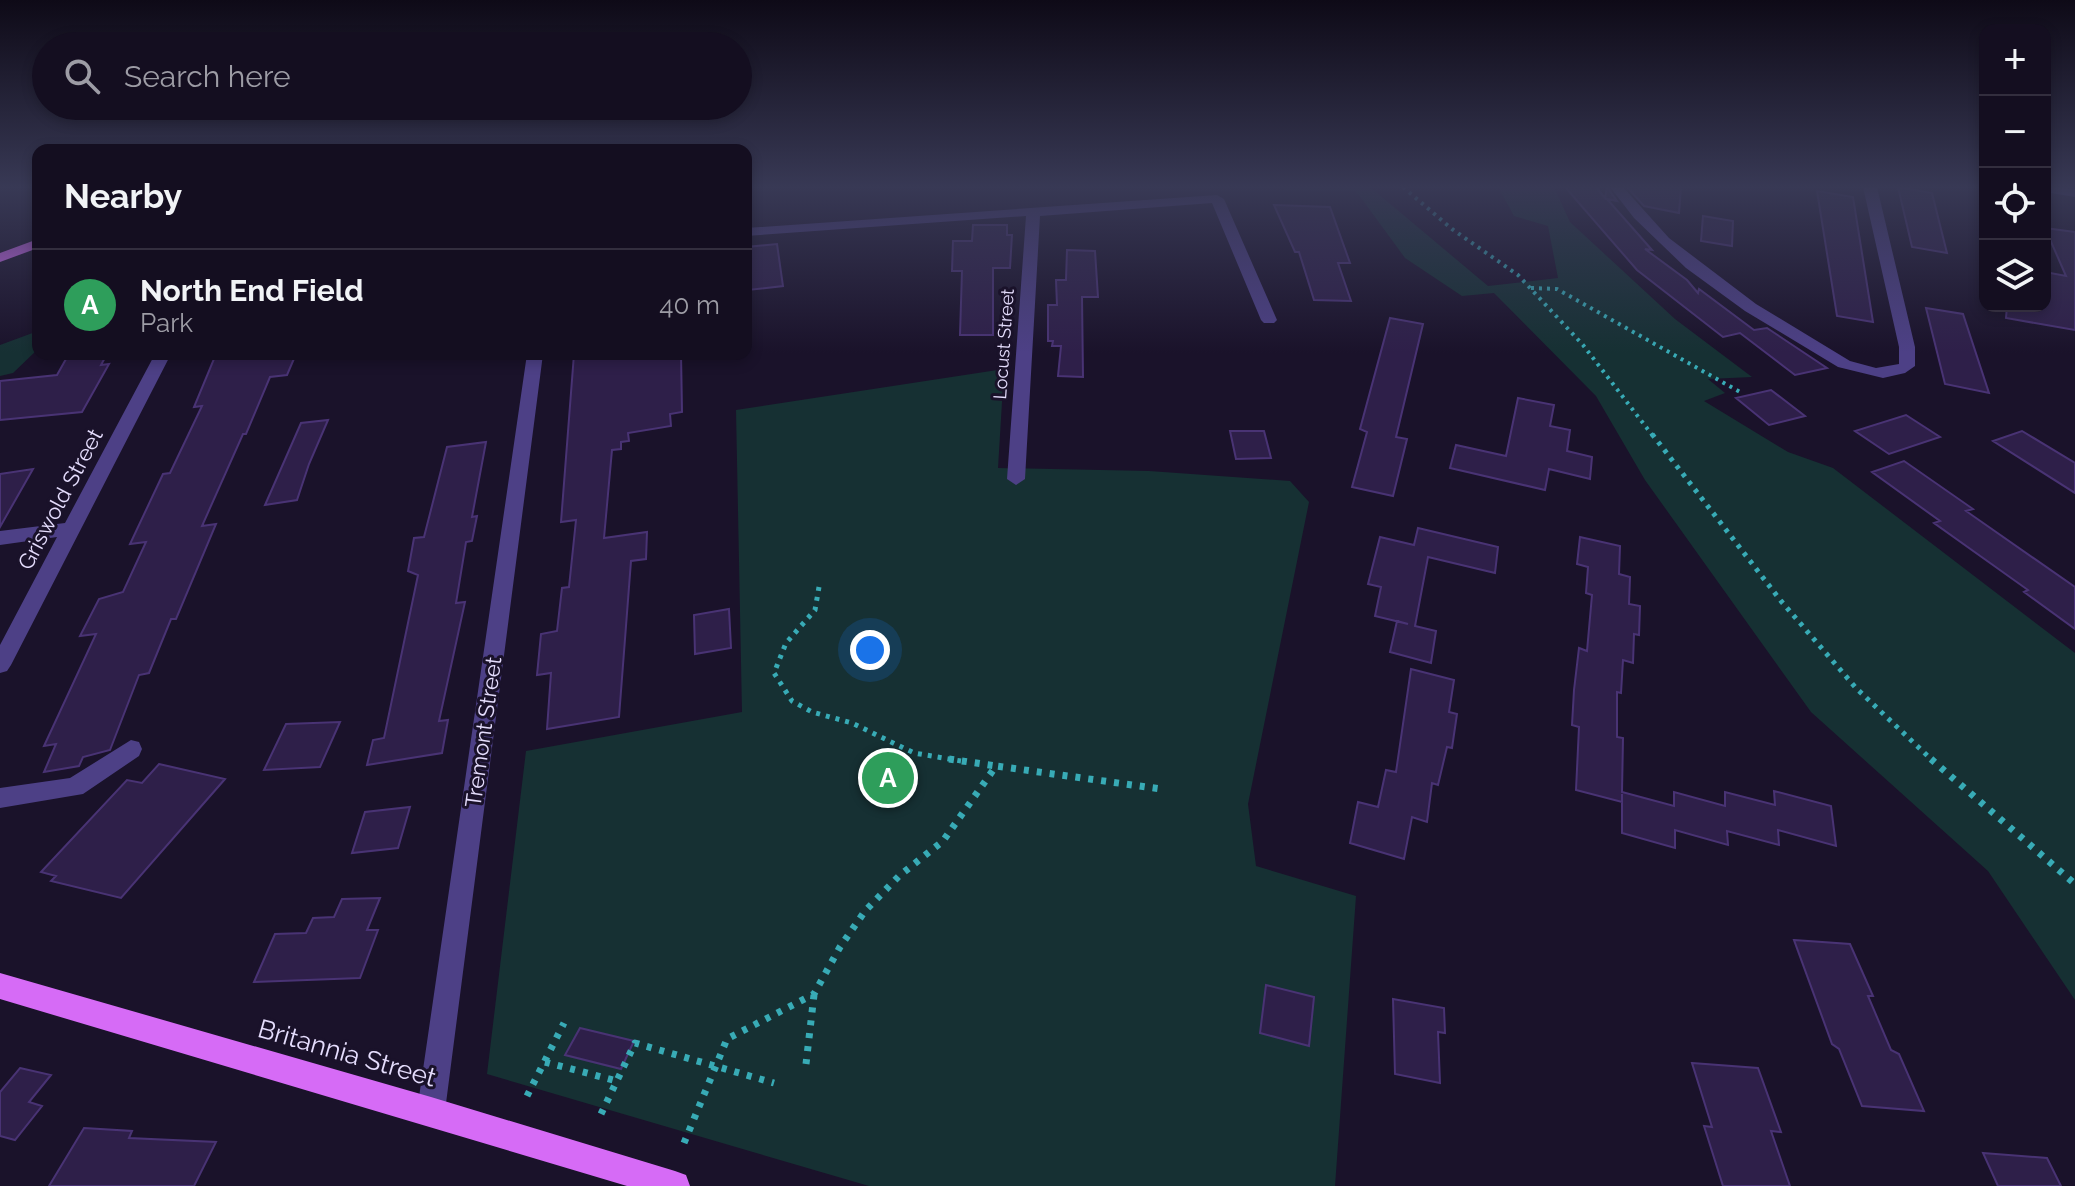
<!DOCTYPE html>
<html lang="en">
<head>
<meta charset="utf-8">
<style>
	:root { --surface:#140e20; --page:#1d1729; --text:#f1f3f6; --muted:#9d9ca5; --line:#332e3e; --accent:#15bbf1 }
	body { margin:0; font-family:Raleway,sans-serif; background:var(--page); color:var(--text) }
	.controls { position:absolute; right:24px; top:24px; display:grid; overflow:hidden; border-radius:16px; box-shadow:0 4px 12px #0003 }
	.controls button { width:72px; height:72px; display:grid; place-items:center; padding:0; border:0; border-bottom:2px solid var(--line); background:var(--surface); color:var(--text); font:40px sans-serif }
	.you { position:absolute; left:870px; top:650px; width:28px; height:28px; margin:-20px; border:6px solid #fff; border-radius:50%; background:#1a73e8; box-shadow:0 0 0 12px #1a73e833 }
	.badge { display:grid; place-items:center; width:52px; height:52px; border-radius:50%; background:var(--accent); color:#fff; font-size:26px; font-weight:700 }
	.pin { position:absolute; translate:-50% -50%; border:4px solid #fff; box-shadow:0 2px 8px #0006 }
	.list { margin:0; padding:0; list-style:none }
	h2 { display:flex; justify-content:space-between; align-items:center; height:104px; margin:0; padding:0 32px; font-size:34px }
	h2 small { font-size:26px; font-weight:400; color:var(--muted) }
	.list li { display:grid; grid-template-columns:52px 1fr auto; gap:24px; align-items:center; box-sizing:border-box; height:112px; padding:0 32px; border-top:2px solid var(--line) }
	.list b { display:block; font-size:30px; white-space:nowrap }
	.list p { margin:0; font-size:26px; white-space:nowrap; color:var(--muted) }
	.list em { font-size:26px; font-style:normal; color:var(--muted) }
	.icon { flex:none; width:44px; height:44px; fill:none; stroke:currentColor; stroke-width:2; stroke-linecap:round; stroke-linejoin:round }
	.map { position:relative; flex:none; width:2075px; height:1186px; overflow:hidden }
	.search { position:absolute; background:var(--surface); box-shadow:0 4px 12px #0003; left:32px; top:32px; width:720px; height:88px; display:flex; align-items:center; gap:20px; box-sizing:border-box; padding:0 28px; border-radius:44px; color:var(--muted); font-size:30px }
	.panel { position:absolute; background:var(--surface); box-shadow:0 4px 12px #0003; left:32px; top:144px; width:720px; height:216px; border-radius:16px }
	.map>svg:first-child { display:block }
	.green { fill:#163033 }
	.building { fill:#2e1f49; stroke:#493374; stroke-width:2 }
	.lines { fill:none; stroke-linecap:round; stroke-linejoin:round }
	.path-far2 { stroke:#38abb6; stroke-width:4; stroke-dasharray:3 5; stroke-linecap:butt }
	.path-far1 { stroke:#38abb6; stroke-width:5; stroke-dasharray:4 6; stroke-linecap:butt }
	.path { stroke:#38abb6; stroke-width:7; stroke-dasharray:5 8; stroke-linecap:butt }
	.minor { fill:#4d4086; fill-rule:evenodd }
	.major { fill:#d66bf6; fill-rule:evenodd }
	.labels { text-anchor:middle; stroke-width:6; stroke-linejoin:round; paint-order:stroke }
	.far-street-label { font-size:18px; fill:#e5ddfd; stroke:#1a122a }
	.street-label { font-size:22px; fill:#e5ddfd; stroke:#1a122a }
	.near-street-label { font-size:26px; fill:#e5ddfd; stroke:#1a122a }
</style>
</head>
<body>
<div class="map">
<svg width="2075" height="1186" viewBox="0 0 2075 1186">
	<rect width="100%" height="100%" fill="#1a122a"/>
	<path class="green" d="M 1284,187 L 1370,187 L 1488,286 L 1558,278 L 1548,226 L 1514,216 L 1498,187 L 1554,187 L 1570,222 L 1675,319 L 1752,377 L 1708,379 L 1725,393 L 1704,401 L 1788,452 L 1833,468 L 2075,653 L 2075,1000 L 1988,871 L 1811,712 L 1645,480 L 1596,396 L 1494,293 L 1462,296 L 1405,258 L 1356,191 L 1285,190 Z
		M 38,331 L 38,349 L 13,373 L 0,376 L 0,345 Z
		M 1004,369 L 998,468 L 1149,471 L 1290,481 L 1309,502 L 1248,804 L 1256,866 L 1356,896 L 1335,1186 L 869,1186 L 487,1074 L 526,751 L 742,712 L 736,410 Z"/>
	<path class="building" d="M 1565,187 L 1596,187 L 1605,198 L 1607,187 L 1617,201 L 1607,199 L 1652,250 L 1645,249 L 1687,280 L 1698,293 L 1699,289 L 1754,330 L 1767,328 L 1827,368 L 1795,375 L 1740,333 L 1723,337 L 1637,270 Z
		M 1627,187 L 1681,187 L 1679,213 L 1644,206 Z
		M 1898,187 L 1932,193 L 1947,253 L 1912,247 Z
		M 1817,191 L 1853,197 L 1873,322 L 1837,316 Z
		M 1274,205 L 1330,207 L 1350,263 L 1338,263 L 1351,301 L 1314,300 L 1299,252 L 1295,252 Z
		M 1703,216 L 1733,221 L 1732,246 L 1701,241 Z
		M 973,225 L 1007,225 L 1007,235 L 1012,235 L 1010,268 L 993,268 L 993,335 L 960,335 L 962,271 L 952,271 L 953,241 L 972,241 Z
		M 2045,228 L 2075,232 L 2075,330 L 2006,318 L 2007,306 L 2045,306 L 2045,272 L 2066,276 Z
		M 777,244 L 783,286 L 748,290 L 746,247 Z
		M 1067,250 L 1095,251 L 1098,297 L 1082,297 L 1083,377 L 1058,376 L 1061,346 L 1052,346 L 1053,341 L 1048,341 L 1048,305 L 1057,305 L 1056,280 L 1066,280 Z
		M 1926,308 L 1963,314 L 1989,393 L 1945,384 Z
		M 1390,318 L 1423,324 L 1396,437 L 1407,439 L 1393,496 L 1352,487 L 1367,432 L 1360,429 Z
		M 107,354 L 101,365 L 109,364 L 82,412 L 0,420 L 0,381 L 57,375 L 66,359 Z
		M 216,354 L 296,354 L 287,375 L 270,377 L 246,434 L 243,434 L 202,526 L 216,524 L 176,619 L 171,619 L 149,673 L 139,675 L 110,750 L 83,757 L 79,766 L 44,772 L 56,744 L 44,746 L 96,634 L 80,636 L 99,599 L 123,592 L 146,542 L 130,544 L 163,474 L 170,473 L 202,406 L 194,407 Z
		M 574,354 L 681,354 L 682,412 L 670,414 L 671,426 L 628,433 L 629,441 L 621,442 L 621,449 L 612,450 L 604,538 L 647,532 L 646,559 L 631,561 L 619,717 L 547,729 L 551,673 L 537,675 L 541,634 L 557,631 L 562,588 L 569,587 L 576,520 L 561,522 Z
		M 1771,390 L 1805,416 L 1769,425 L 1736,398 Z
		M 1518,398 L 1554,405 L 1550,426 L 1570,430 L 1567,451 L 1592,457 L 1590,479 L 1549,469 L 1545,490 L 1450,468 L 1456,445 L 1506,456 Z
		M 1906,415 L 1940,437 L 1889,454 L 1855,431 Z
		M 328,420 L 309,464 L 297,500 L 265,505 L 301,423 Z
		M 1230,431 L 1264,431 L 1271,458 L 1236,459 Z
		M 2022,431 L 2075,463 L 2075,493 L 1993,441 Z
		M 486,442 L 472,517 L 477,516 L 472,541 L 466,542 L 456,603 L 465,602 L 439,721 L 448,720 L 442,753 L 367,765 L 373,740 L 384,738 L 418,575 L 408,571 L 414,538 L 424,537 L 447,447 Z
		M 1904,461 L 1973,509 L 1966,511 L 2075,587 L 2075,629 L 2024,592 L 2028,590 L 1934,523 L 1940,521 L 1872,472 Z
		M 33,469 L 0,527 L 0,474 Z
		M 1418,528 L 1498,547 L 1495,573 L 1428,557 L 1415,626 L 1436,631 L 1431,663 L 1390,652 L 1397,621 L 1408,624 L 1375,616 L 1381,587 L 1368,584 L 1380,537 L 1414,545 Z
		M 1580,537 L 1620,546 L 1619,574 L 1630,577 L 1629,604 L 1640,606 L 1639,635 L 1634,634 L 1633,663 L 1623,660 L 1621,693 L 1617,692 L 1617,737 L 1623,738 L 1622,792 L 1674,806 L 1674,792 L 1725,806 L 1725,792 L 1775,805 L 1774,791 L 1831,806 L 1836,846 L 1778,830 L 1779,845 L 1727,831 L 1728,845 L 1675,830 L 1675,848 L 1622,833 L 1622,794 L 1622,802 L 1576,790 L 1579,727 L 1572,725 L 1574,690 L 1579,648 L 1587,651 L 1592,595 L 1586,593 L 1588,567 L 1577,564 Z
		M 729,609 L 731,648 L 695,654 L 694,615 Z
		M 1411,669 L 1454,680 L 1449,712 L 1457,714 L 1452,748 L 1447,747 L 1438,785 L 1432,783 L 1427,822 L 1412,817 L 1404,859 L 1350,843 L 1358,802 L 1378,807 L 1386,770 L 1396,772 Z
		M 340,722 L 320,767 L 264,770 L 286,724 Z
		M 159,764 L 225,779 L 121,898 L 51,881 L 56,876 L 41,872 L 127,780 L 142,783 Z
		M 410,807 L 398,848 L 352,853 L 365,812 Z
		M 380,898 L 367,930 L 378,930 L 360,978 L 254,982 L 275,934 L 306,933 L 313,918 L 334,917 L 342,899 Z
		M 1794,940 L 1850,944 L 1873,996 L 1868,996 L 1891,1050 L 1899,1054 L 1924,1111 L 1862,1106 L 1839,1049 L 1832,1044 Z
		M 1266,985 L 1314,997 L 1309,1046 L 1260,1033 Z
		M 1393,999 L 1444,1008 L 1445,1033 L 1438,1032 L 1440,1083 L 1395,1074 Z
		M 580,1028 L 634,1041 L 621,1069 L 565,1055 Z
		M 1692,1063 L 1758,1068 L 1781,1132 L 1771,1131 L 1790,1186 L 1723,1186 L 1704,1126 L 1712,1127 Z
		M 20,1068 L 51,1075 L 29,1102 L 42,1106 L 15,1140 L 0,1136 L 0,1092 Z
		M 84,1128 L 132,1131 L 129,1138 L 216,1142 L 194,1186 L 49,1186 Z
		M 1983,1153 L 2047,1158 L 2061,1186 L 1998,1186 Z"/>
	<g class="lines">
		<path class="path-far2" d="M 1403,187 L 1452,229 L 1518,275 L 1583,345 L 1653,436
			M 1531,288 L 1557,289 L 1740,392"/>
		<path class="path-far1" d="M 1652,434 L 1781,601 L 1856,688 L 1933,761
			M 819,587 L 815,610 L 786,643 L 774,673 L 792,701 L 812,712 L 852,723 L 914,753 L 961,761"/>
		<path class="path" d="M 949,759 L 996,766
			M 1931,759 L 2075,884
			M 545,1062 L 617,1081
			M 806,1064 L 814,995
			M 527,1096 L 564,1023
			M 601,1114 L 635,1043 L 774,1083
			M 684,1143 L 727,1039 L 814,994 L 840,947 L 865,911 L 899,876 L 943,841 L 996,766 L 1161,789"/>
		<path class="minor" d="M 1610,187 L 1623,187 L 1669,238 L 1756,304 L 1850,361 L 1876,368 L 1899,364 L 1899,347 L 1863,187 L 1877,187 L 1915,347 L 1915,366 L 1905,373 L 1883,378 L 1838,367 L 1745,311 L 1686,268 L 1634,218 Z
			M 2045,187 L 2075,189 L 2075,197 L 2045,192 Z
			M 1217,195 L 1224,199 L 1277,320 L 1274,323 L 1264,323 L 1261,320 L 1212,203 L 1040,216 L 1025,479 L 1016,485 L 1007,479 L 1026,216 L 746,236 L 746,228 Z
			M 155,354 L 171,354 L 11,665 L 7,671 L 0,673 L 0,645 L 57,537 L 0,545 L 0,531 L 65,523 Z
			M 527,354 L 543,354 L 445,1111 L 441,1121 L 431,1125 L 421,1121 L 417,1111 Z
			M 131,740 L 139,742 L 142,749 L 139,756 L 83,794 L 0,808 L 0,788 L 70,778 Z"/>
		<path class="major" d="M 38,239 L 38,248 L 0,262 L 0,253 Z
			M 0,973 L 431,1097 L 675,1171 L 686,1175 L 690,1186 L 627,1186 L 0,999 Z"/>
	</g>
	<linearGradient id="sky" x2="0" y2="1"><stop stop-color="#0e0a17"/><stop offset="0.53" stop-color="#383955"/><stop offset="1" stop-color="#383955" stop-opacity="0"/></linearGradient>
	<rect width="2075" height="353" fill="url(#sky)"/>
	<g class="labels">
		<g class="far-street-label">
			<text transform="translate(1004 344) rotate(-86)" y="6">Locust Street</text>
		</g>
		<g class="street-label">
			<text transform="translate(60 499) rotate(-62)" y="8">Griswold Street</text>
			<text transform="translate(483 732) rotate(-82)" y="8">Tremont Street</text>
		</g>
		<g class="near-street-label">
			<text transform="translate(347 1053) rotate(16)" y="9">Britannia Street</text>
		</g>
	</g>
</svg>
<div class="controls">
<button>+</button>
<button>−</button>
<button><svg class="icon" aria-label="locate" viewBox="0 0 24 24"><circle cx="12" cy="12" r="6"/><path d="M12 2v4M12 18v4M2 12h4M18 12h4"/></svg></button>
<button><svg class="icon" aria-label="layers" viewBox="0 0 24 24"><path d="M12 4l9 5-9 5-9-5zM3 14l9 5 9-5"/></svg></button>
</div>
<div class="you"></div>
<div class="pin badge" style="left:888px;top:778px;background:#2e9e5b">A</div>
<div class="search"><svg class="icon" aria-label="search" viewBox="0 0 24 24"><circle cx="10" cy="10" r="6"/><path d="M15 15l6 6"/></svg>Search here</div>
<section class="panel">
<h2>Nearby<small></small></h2>
<ul class="list">
<li><span class="badge" style="background:#2e9e5b">A</span><div><b>North End Field</b><p>Park</p></div><em>40 m</em></li>
</ul>
</section>
</div>
</body>
</html>
